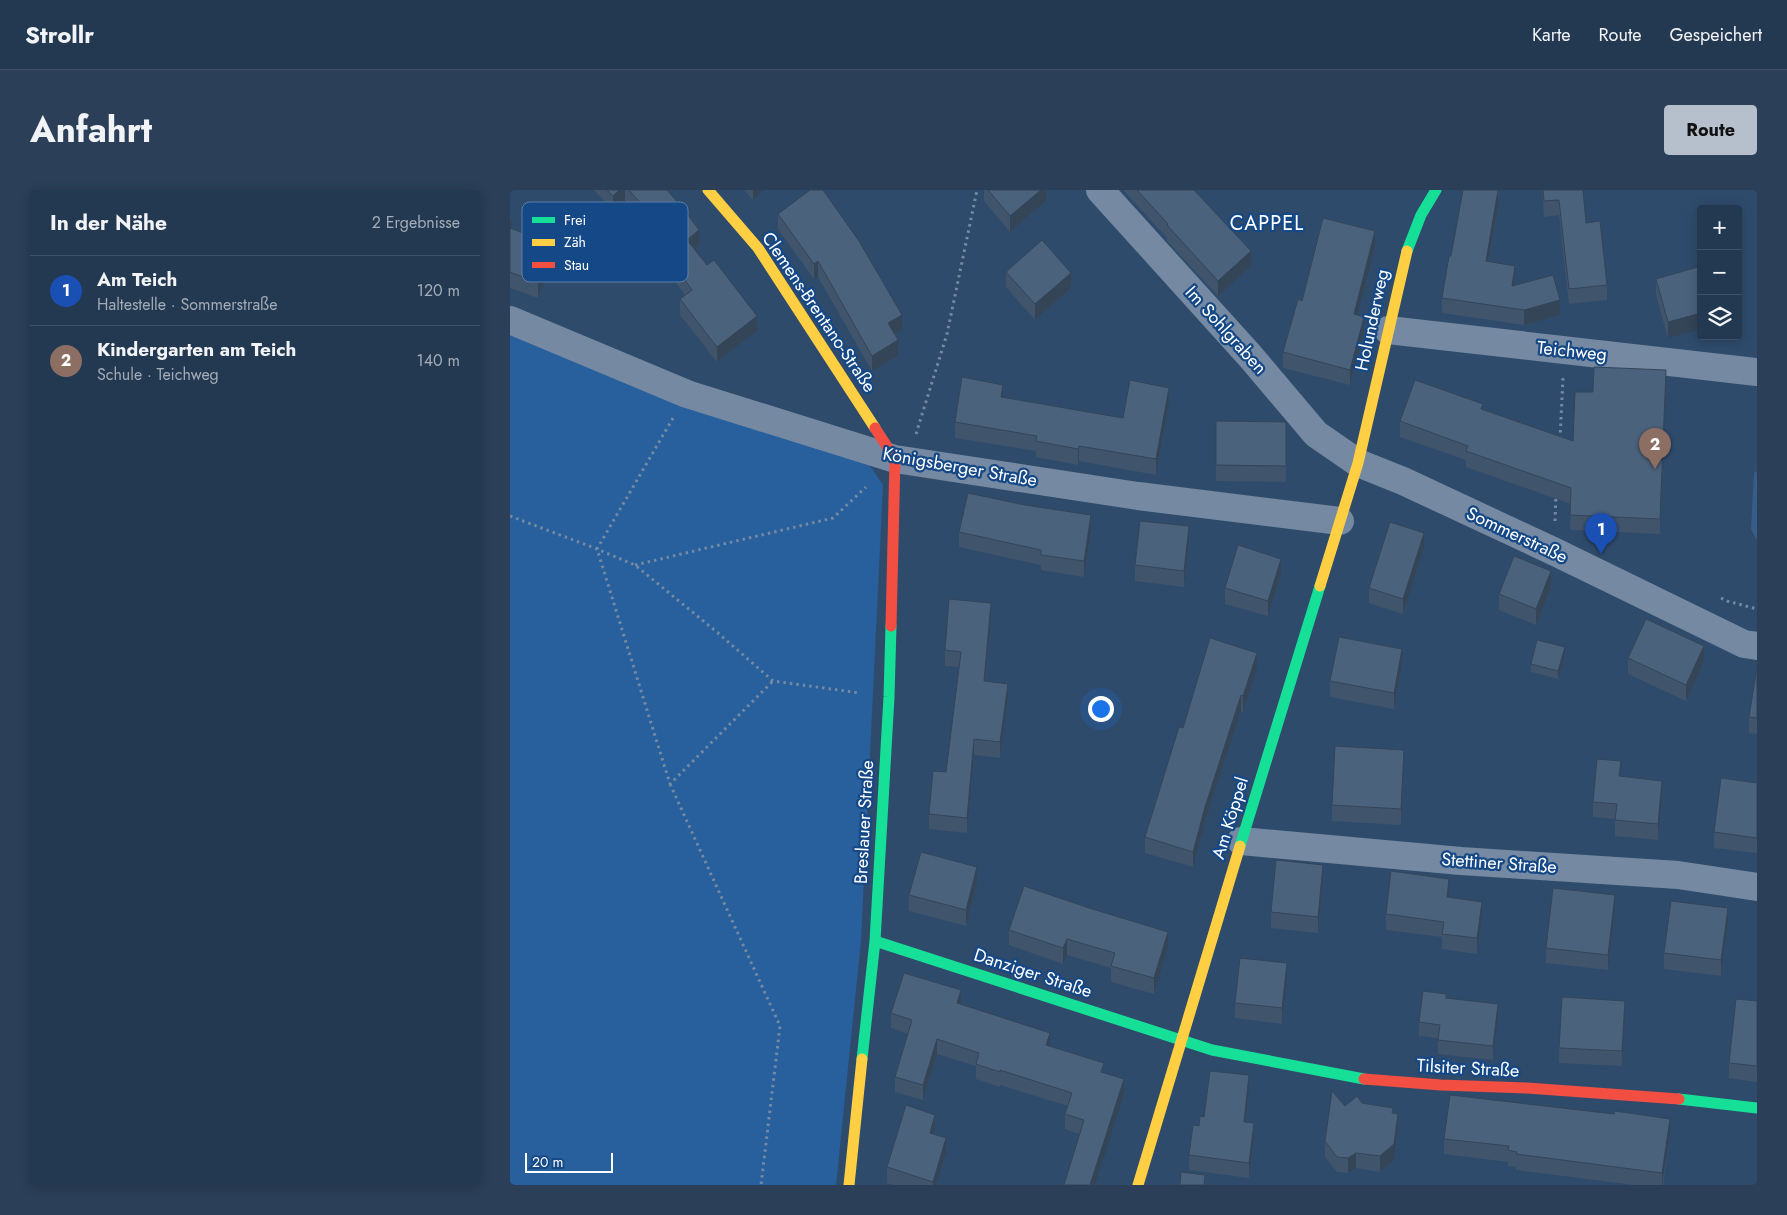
<!DOCTYPE html>
<html lang="de">
<head>
<meta charset="utf-8">
<style>
	:root { --surface:#233851; --page:#2b3f58; --text:#f1f3f6; --muted:#a3acb7; --line:#405268; --accent:#b6c0cc }
	body { margin:0; font-family:Jost,sans-serif; background:var(--page); color:var(--text) }
	.controls { position:absolute; right:15px; top:15px; display:grid; overflow:hidden; border-radius:5px; box-shadow:0 2px 12px #0003 }
	.controls button { width:45px; height:45px; display:grid; place-items:center; padding:0; border:0; border-bottom:1px solid var(--line); background:var(--surface); color:var(--text); font:25px sans-serif }
	.scale { position:absolute; left:15px; bottom:12px; width:88px; box-sizing:border-box; padding-left:5px; border:2px solid #fff; border-top:0; font-size:14px; line-height:18px; white-space:nowrap; color:#fff; -webkit-text-stroke:4px #154886; paint-order:stroke }
	.you { position:absolute; left:590px; top:518px; width:18px; height:18px; margin:-12px; border:4px solid #fff; border-radius:50%; background:#1a73e8; box-shadow:0 0 0 8px #1a73e833 }
	.badge { display:grid; place-items:center; width:32px; height:32px; border-radius:50%; background:var(--accent); color:#fff; font-size:16px; font-weight:700 }
	.pin { position:absolute; translate:-50% -41px; filter:drop-shadow(0 1px 2px #0008) }
	.pin::after { content:''; position:absolute; top:26px; width:18px; height:15px; background:inherit; clip-path:polygon(0 0,100% 0,50% 100%) }
	.list { margin:0; padding:0; list-style:none }
	h2 { display:flex; justify-content:space-between; align-items:center; height:65px; margin:0; padding:0 20px; font-size:21px }
	h2 small { font-size:16px; font-weight:400; color:var(--muted) }
	.list li { display:grid; grid-template-columns:32px 1fr auto; gap:15px; align-items:center; box-sizing:border-box; height:70px; padding:0 20px; border-top:1px solid var(--line) }
	.list b { display:block; font-size:19px; white-space:nowrap }
	.list p { margin:0; font-size:16px; white-space:nowrap; color:var(--muted) }
	.list em { font-size:16px; font-style:normal; color:var(--muted) }
	.icon { flex:none; width:28px; height:28px; fill:none; stroke:currentColor; stroke-width:2; stroke-linecap:round; stroke-linejoin:round }
	.map { position:relative; flex:none; width:1247px; height:995px; overflow:hidden; border-radius:5px }
	header { display:flex; align-items:center; gap:30px; box-sizing:border-box; height:70px; padding:0 25px; background:var(--surface); border-bottom:1px solid var(--line) }
	header strong { font-size:24px }
	nav { display:flex; gap:28px; margin-inline-start:auto; font-size:18px }
	.intro { display:flex; align-items:center; justify-content:space-between; box-sizing:border-box; height:120px; padding:0 30px }
	h1 { margin:0; font-size:35px }
	.button { padding:12px 22px; border-radius:5px; background:var(--accent); color:#111; font-size:18px; font-weight:700 }
	main { display:flex; gap:30px; padding:0 30px }
	aside { flex:1; background:var(--surface); border-radius:5px; box-shadow:0 2px 12px #0003 }
	.map>svg:first-child { display:block }
	.green { fill:#285f9d }
	.water { fill:#375c89 }
	.lines { fill:none; stroke-linecap:round; stroke-linejoin:round }
	.path { stroke:#758aa2; stroke-width:3; stroke-dasharray:2.5 4; stroke-linecap:butt }
	.street { stroke:#758aa2; stroke-width:28 }
	.fast { stroke:#16e098; stroke-width:11 }
	.slow { stroke:#ffcf43; stroke-width:11 }
	.jam { stroke:#f24e42; stroke-width:11 }
	.wall { fill:#40546c }
	.shaded-wall { fill:#344558 }
	.building { fill:#4b627d; stroke:#344558 }
	.labels { text-anchor:middle; stroke-width:4.5; stroke-linejoin:round; paint-order:stroke }
	.street-label { font-size:18px; fill:#fff; stroke:#154886 }
	.quarter-label { font-size:20px; letter-spacing:1px; fill:#fff; stroke:#154886 }
	.key { fill:#154886; stroke:#5b7faa; stroke-width:1 }
	.key-label { font-size:14px; fill:#fff }
</style>
</head>
<body>
<header>
<strong>Strollr</strong>
<nav><a>Karte</a><a>Route</a><a>Gespeichert</a></nav>
</header>
<div class="intro"><h1>Anfahrt</h1><a class="button">Route</a></div>
<main>
<aside>
<h2>In der Nähe<small>2 Ergebnisse</small></h2>
<ul class="list">
<li><span class="badge" style="background:#1a4fb4">1</span><div><b>Am Teich</b><p>Haltestelle · Sommerstraße</p></div><em>120 m</em></li>
<li><span class="badge" style="background:#8d6e63">2</span><div><b>Kindergarten am Teich</b><p>Schule · Teichweg</p></div><em>140 m</em></li>
</ul>
</aside>
<div class="map">
<svg width="1247" height="995" viewBox="0 0 1247 995">
	<rect width="100%" height="100%" fill="#2f4b6c"/>
	<path class="green" d="M 0,141 L 360,276 L 373,295 L 351,751 L 326,995 L 0,995 Z"/>
	<path class="water" d="M 1247,281 L 1247,350 L 1241,339 L 1244,283 Z"/>
	<g class="lines">
		<path class="path" d="M 163,228 L 87,359 L 125,375 L 208,443 L 263,491 L 350,503
			M 406,244 L 437,144 L 467,0
			M 1050,249 L 1053,188
			M 0,326 L 87,359 L 160,594 L 263,491
			M 1045,331 L 1046,305
			M 125,375 L 323,328 L 356,297
			M 1211,408 L 1217,411 L 1247,419
			M 160,594 L 270,836 L 251,995"/>
		<path class="street" d="M 590,0 L 740,166 L 806,244 L 848,273 L 893,291 L 1043,361 L 1234,454 L 1247,456
			M 0,130 L 177,204 L 385,269 L 628,306 L 830,331
			M 878,140 L 1247,182
			M 731,651 L 951,671 L 1168,685 L 1247,697"/>
		<path class="fast" d="M 897,61 L 911,25 L 926,0
			M 730,656 L 810,396
			M 365,751 L 702,860 L 854,889
			M 352,869 L 365,751 L 379,507 L 381,436
			M 1169,909 L 1247,918"/>
		<path class="slow" d="M 198,0 L 248,58 L 365,238
			M 810,396 L 848,273 L 897,61
			M 339,995 L 352,869
			M 628,995 L 730,656"/>
		<path class="jam" d="M 365,238 L 385,269 L 381,436
			M 854,889 L 931,895 L 1017,898 L 1169,909"/>
	</g>
	<path class="wall" d="M 84,0 L 157,0 L 189,55 L 184,59 L 247,141 L 207,172 L 170,125 L 170,109 L 175,105 L 138,54 L 138,38 L 115,11 L 103,21 Z
		M 234,0 L 254,0 L 243,10 Z
		M 474,0 L 536,0 L 536,11 L 500,42 L 474,11 Z
		M 613,0 L 684,0 L 741,76 L 708,106 L 657,51 L 657,48 Z
		M 989,0 L 989,12 L 979,72 L 1005,91 L 1005,95 L 1050,125 L 1014,135 L 932,123 L 932,108 L 941,66 Z
		M 1032,0 L 1073,0 L 1076,33 L 1097,95 L 1097,110 L 1059,114 L 1049,25 L 1034,27 Z
		M 268,24 L 392,140 L 385,144 L 388,166 L 362,181 L 308,87 L 304,89 L 268,39 Z
		M 0,27 L 2,39 L 42,69 L 28,108 L 0,98 Z
		M 865,57 L 848,125 L 854,142 L 840,195 L 773,178 L 773,162 L 792,111 Z
		M 1188,77 L 1158,148 L 1146,105 L 1146,89 Z
		M 496,82 L 561,98 L 525,130 L 496,97 Z
		M 1156,195 L 1150,344 L 1060,340 L 1061,314 L 956,277 L 956,270 L 890,247 L 890,231 L 973,219 L 1063,251 L 1083,202 Z
		M 493,207 L 613,228 L 659,213 L 646,285 L 569,271 L 568,275 L 526,267 L 526,261 L 445,248 L 445,232 Z
		M 706,231 L 776,232 L 776,292 L 706,291 Z
		M 581,341 L 574,387 L 531,380 L 531,375 L 449,357 L 449,342 Z
		M 679,352 L 674,397 L 625,391 L 625,375 Z
		M 914,358 L 893,424 L 859,413 L 859,398 Z
		M 771,384 L 758,426 L 715,414 L 715,398 Z
		M 1041,397 L 1026,435 L 989,420 L 989,404 Z
		M 481,429 L 476,491 L 498,509 L 490,568 L 464,565 L 457,643 L 419,639 L 419,624 L 436,582 L 449,477 L 435,476 L 435,460 Z
		M 1055,465 L 1048,489 L 1021,482 L 1021,474 Z
		M 1118,468 L 1194,471 L 1176,511 L 1118,484 Z
		M 892,475 L 884,519 L 820,507 L 820,491 Z
		M 1247,477 L 1247,544 L 1239,543 L 1239,527 Z
		M 747,478 L 733,522 L 731,521 L 695,632 L 683,677 L 635,663 L 635,647 L 673,538 Z
		M 894,576 L 891,635 L 822,631 L 822,615 Z
		M 1111,587 L 1152,606 L 1148,650 L 1105,646 L 1105,629 L 1083,627 L 1083,612 Z
		M 1247,593 L 1247,663 L 1204,658 L 1204,642 Z
		M 813,691 L 808,743 L 761,738 L 761,722 Z
		M 467,692 L 456,736 L 399,721 L 399,705 Z
		M 939,704 L 939,707 L 972,727 L 967,764 L 932,759 L 932,747 L 876,740 L 876,724 Z
		M 1105,720 L 1098,780 L 1036,773 L 1036,758 Z
		M 1218,733 L 1211,786 L 1154,779 L 1154,763 Z
		M 499,740 L 658,757 L 644,804 L 601,792 L 601,778 L 557,765 L 553,774 L 499,755 Z
		M 777,789 L 772,834 L 725,828 L 725,813 Z
		M 936,809 L 988,828 L 983,870 L 928,864 L 928,848 L 909,846 L 909,832 Z
		M 1247,811 L 1247,892 L 1219,888 L 1219,873 Z
		M 451,814 L 594,882 L 614,904 L 569,944 L 555,939 L 555,924 L 558,916 L 490,895 L 490,897 L 466,889 L 466,876 L 427,864 L 413,910 L 385,902 L 385,887 L 398,844 L 381,838 L 381,823 Z
		M 1115,826 L 1112,876 L 1049,873 L 1049,858 Z
		M 739,900 L 736,932 L 744,949 L 739,988 L 679,980 L 679,965 L 689,936 L 694,927 Z
		M 852,913 L 883,923 L 888,939 L 884,970 L 870,982 L 846,978 L 838,983 L 827,982 L 815,967 L 815,951 L 835,916 Z
		M 425,940 L 424,944 L 436,963 L 426,995 L 384,995 L 377,993 L 377,977 Z
		M 1160,945 L 1153,995 L 1124,995 L 1006,980 L 1006,977 L 998,976 L 998,972 L 934,964 L 934,949 Z"/>
	<path class="shaded-wall" d="M 109,0 L 115,0 L 115,11 L 103,21 L 103,6 Z
		M 243,0 L 254,0 L 243,10 Z
		M 531,0 L 536,0 L 536,11 L 500,42 L 500,26 Z
		M 988,0 L 989,12 L 976,86 L 976,71 Z
		M 2,28 L 2,44 L 0,49 L 0,33 Z
		M 189,40 L 189,55 L 177,65 L 177,50 Z
		M 865,41 L 865,57 L 844,140 L 844,124 Z
		M 42,54 L 42,69 L 28,108 L 28,93 Z
		M 741,61 L 741,76 L 708,106 L 708,91 Z
		M 308,71 L 308,87 L 304,89 L 304,74 Z
		M 1005,76 L 1005,91 L 1002,110 L 1002,96 Z
		M 561,83 L 561,98 L 525,130 L 525,114 Z
		M 1050,110 L 1050,125 L 1014,135 L 1014,120 Z
		M 1191,123 L 1191,139 L 1158,148 L 1158,132 Z
		M 392,125 L 392,140 L 378,148 L 378,133 Z
		M 247,126 L 247,141 L 207,172 L 207,157 Z
		M 854,127 L 854,142 L 840,195 L 840,180 Z
		M 388,150 L 388,166 L 362,181 L 362,166 Z
		M 1156,180 L 1156,195 L 1150,344 L 1150,329 Z
		M 493,195 L 493,210 L 491,207 Z
		M 659,198 L 659,213 L 646,285 L 646,269 Z
		M 569,256 L 569,271 L 568,275 L 568,259 Z
		M 581,325 L 581,341 L 574,387 L 574,371 Z
		M 679,336 L 679,352 L 674,397 L 674,381 Z
		M 914,343 L 914,358 L 893,424 L 893,409 Z
		M 771,369 L 771,384 L 758,426 L 758,411 Z
		M 1041,381 L 1041,397 L 1026,435 L 1026,419 Z
		M 481,413 L 481,429 L 474,506 L 474,491 Z
		M 1194,456 L 1194,471 L 1176,511 L 1176,495 Z
		M 1055,457 L 1055,465 L 1048,489 L 1048,481 Z
		M 892,459 L 892,475 L 884,519 L 884,503 Z
		M 747,463 L 747,478 L 733,522 L 733,506 Z
		M 498,494 L 498,509 L 490,568 L 490,552 Z
		M 731,505 L 731,521 L 695,632 L 683,677 L 683,662 L 695,617 Z
		M 464,549 L 464,565 L 457,643 L 457,628 Z
		M 894,560 L 894,576 L 891,635 L 891,619 Z
		M 1152,591 L 1152,606 L 1148,650 L 1148,634 Z
		M 813,675 L 813,691 L 808,743 L 808,727 Z
		M 467,677 L 467,692 L 456,736 L 456,720 Z
		M 939,689 L 939,704 L 937,723 L 937,707 Z
		M 1105,705 L 1105,720 L 1098,780 L 1098,765 Z
		M 972,712 L 972,727 L 967,764 L 967,748 Z
		M 1218,718 L 1218,733 L 1211,786 L 1211,770 Z
		M 658,742 L 658,757 L 644,804 L 644,788 Z
		M 557,749 L 557,765 L 553,774 L 553,758 Z
		M 777,773 L 777,789 L 772,834 L 772,818 Z
		M 451,800 L 451,815 L 447,813 Z
		M 1115,811 L 1115,826 L 1112,876 L 1112,861 Z
		M 988,814 L 988,828 L 983,870 L 983,856 Z
		M 540,843 L 540,858 L 536,855 Z
		M 427,849 L 427,864 L 413,910 L 413,895 Z
		M 739,885 L 739,900 L 734,948 L 734,932 Z
		M 614,889 L 614,904 L 585,995 L 580,995 Z
		M 888,924 L 888,939 L 884,970 L 870,982 L 870,966 Z
		M 425,925 L 425,940 L 420,958 L 420,943 Z
		M 1160,929 L 1160,945 L 1152,995 L 1152,983 Z
		M 744,933 L 744,949 L 739,988 L 739,973 Z
		M 436,948 L 436,963 L 426,995 L 423,995 L 423,992 Z
		M 846,963 L 846,978 L 838,983 L 838,968 Z"/>
	<path class="building" d="M 97,0 L 109,0 L 103,6 Z
		M 119,0 L 157,0 L 175,21 L 189,40 L 177,50 L 197,75 L 204,70 L 247,126 L 207,157 L 170,109 L 182,100 L 138,38 L 147,32 Z
		M 300,0 L 313,0 L 349,51 L 392,125 L 378,133 L 388,150 L 362,166 L 308,71 L 304,74 L 268,24 Z
		M 478,0 L 531,0 L 500,26 Z
		M 627,0 L 684,0 L 741,61 L 708,91 L 657,35 L 658,34 Z
		M 953,0 L 988,0 L 976,71 L 1005,76 L 1002,96 L 1043,85 L 1050,110 L 1014,120 L 932,108 L 939,66 L 941,66 Z
		M 1033,0 L 1073,0 L 1076,33 L 1090,31 L 1097,95 L 1059,99 L 1049,10 L 1034,11 Z
		M 813,28 L 865,41 L 844,124 L 854,127 L 840,180 L 773,162 L 788,109 L 792,111 Z
		M 0,38 L 42,54 L 28,93 L 0,82 Z
		M 532,50 L 561,83 L 525,114 L 496,82 Z
		M 1188,77 L 1191,86 L 1191,123 L 1158,132 L 1146,89 Z
		M 1084,177 L 1156,180 L 1150,329 L 1060,325 L 1061,298 L 956,261 L 958,256 L 890,231 L 905,190 L 973,214 L 971,219 L 1063,251 L 1065,202 L 1083,202 Z
		M 452,187 L 493,195 L 491,207 L 613,228 L 620,190 L 659,198 L 646,269 L 569,256 L 568,259 L 526,251 L 527,246 L 445,232 Z
		M 706,231 L 776,232 L 776,276 L 706,275 Z
		M 458,303 L 515,315 L 581,325 L 574,371 L 531,365 L 531,360 L 449,342 Z
		M 630,331 L 679,336 L 674,381 L 625,375 Z
		M 880,332 L 914,343 L 893,409 L 859,398 Z
		M 728,355 L 771,369 L 758,411 L 715,398 Z
		M 1004,366 L 1041,381 L 1026,419 L 989,404 Z
		M 439,409 L 481,413 L 474,491 L 498,494 L 490,552 L 464,549 L 457,628 L 419,624 L 423,581 L 436,582 L 451,462 L 435,460 Z
		M 1136,429 L 1194,456 L 1176,495 L 1118,468 Z
		M 829,447 L 892,459 L 884,503 L 820,491 Z
		M 700,448 L 747,463 L 733,506 L 731,505 L 695,617 L 683,662 L 635,647 L 669,537 L 673,538 Z
		M 1027,450 L 1055,457 L 1048,481 L 1021,474 Z
		M 1247,477 L 1247,528 L 1239,527 Z
		M 825,556 L 894,560 L 891,619 L 822,615 Z
		M 1087,569 L 1111,571 L 1109,586 L 1152,591 L 1148,634 L 1105,630 L 1107,614 L 1083,612 Z
		M 1211,588 L 1247,593 L 1247,648 L 1204,642 Z
		M 411,662 L 467,677 L 456,720 L 399,705 Z
		M 766,670 L 813,675 L 808,727 L 761,722 Z
		M 881,681 L 939,689 L 937,707 L 972,712 L 967,748 L 932,744 L 934,732 L 876,724 Z
		M 514,696 L 579,718 L 658,742 L 644,788 L 601,776 L 605,763 L 557,749 L 553,758 L 499,740 Z
		M 1043,698 L 1105,705 L 1098,765 L 1036,758 Z
		M 1161,711 L 1218,718 L 1211,770 L 1154,763 Z
		M 730,768 L 777,773 L 772,818 L 725,813 Z
		M 394,783 L 451,800 L 447,813 L 540,843 L 536,855 L 594,873 L 591,882 L 614,889 L 580,995 L 554,995 L 574,930 L 555,924 L 562,903 L 490,880 L 490,882 L 466,874 L 469,863 L 427,849 L 413,895 L 385,887 L 402,830 L 381,823 Z
		M 913,801 L 936,804 L 936,808 L 988,814 L 983,856 L 928,850 L 930,835 L 909,832 Z
		M 1052,807 L 1115,811 L 1112,861 L 1049,858 Z
		M 1226,809 L 1247,811 L 1247,876 L 1219,873 Z
		M 700,881 L 739,885 L 734,932 L 744,933 L 739,973 L 679,965 L 683,935 L 689,936 L 690,926 L 694,927 Z
		M 822,901 L 835,916 L 847,906 L 852,913 L 883,918 L 882,923 L 888,924 L 884,954 L 870,966 L 846,963 L 838,968 L 827,967 L 815,951 Z
		M 940,905 L 1104,924 L 1105,921 L 1160,929 L 1152,983 L 1006,964 L 1007,962 L 998,960 L 999,956 L 934,949 Z
		M 396,915 L 425,925 L 420,943 L 436,948 L 423,992 L 377,977 Z
		M 671,982 L 695,985 L 694,995 L 670,995 Z"/>
	<g class="labels">
		<g class="street-label">
			<text transform="translate(309 122) rotate(56)" y="6">Clemens-Brentano-Straße</text>
			<text transform="translate(862 130) rotate(-78)" y="6">Holunderweg</text>
			<text transform="translate(716 140) rotate(48)" y="6">Im Sohlgraben</text>
			<text transform="translate(1062 161) rotate(6)" y="6">Teichweg</text>
			<text transform="translate(450 277) rotate(10)" y="6">Königsberger Straße</text>
			<text transform="translate(1007 345) rotate(25)" y="6">Sommerstraße</text>
			<text transform="translate(720 628) rotate(-73)" y="6">Am Köppel</text>
			<text transform="translate(354 632) rotate(-87)" y="6">Breslauer Straße</text>
			<text transform="translate(989 673) rotate(4)" y="6">Stettiner Straße</text>
			<text transform="translate(523 783) rotate(18)" y="6">Danziger Straße</text>
			<text transform="translate(958 878) rotate(3)" y="6">Tilsiter Straße</text>
		</g>
		<g class="quarter-label">
			<text x="757" y="40">CAPPEL</text>
		</g>
	</g>
	<rect x="12" y="12" width="166" height="80" rx="8" class="key"/>
	<rect x="22" y="27" width="23" height="6" fill="#16e098"/>
	<rect x="22" y="49" width="23" height="7" fill="#ffcf43"/>
	<rect x="22" y="72" width="23" height="6" fill="#f24e42"/>
	<g class="key-label">
		<text x="54" y="35">Frei</text>
		<text x="54" y="57">Zäh</text>
		<text x="54" y="80">Stau</text>
	</g>
</svg>
<div class="controls">
<button>+</button>
<button>−</button>
<button><svg class="icon" aria-label="layers" viewBox="0 0 24 24"><path d="M12 4l9 5-9 5-9-5zM3 14l9 5 9-5"/></svg></button>
</div>
<div class="scale">20 m</div>
<div class="you"></div>
<div class="pin badge" style="left:1091px;top:364px;background:#1a4fb4">1</div>
<div class="pin badge" style="left:1145px;top:279px;background:#8d6e63">2</div>
</div>
</main>
</body>
</html>
